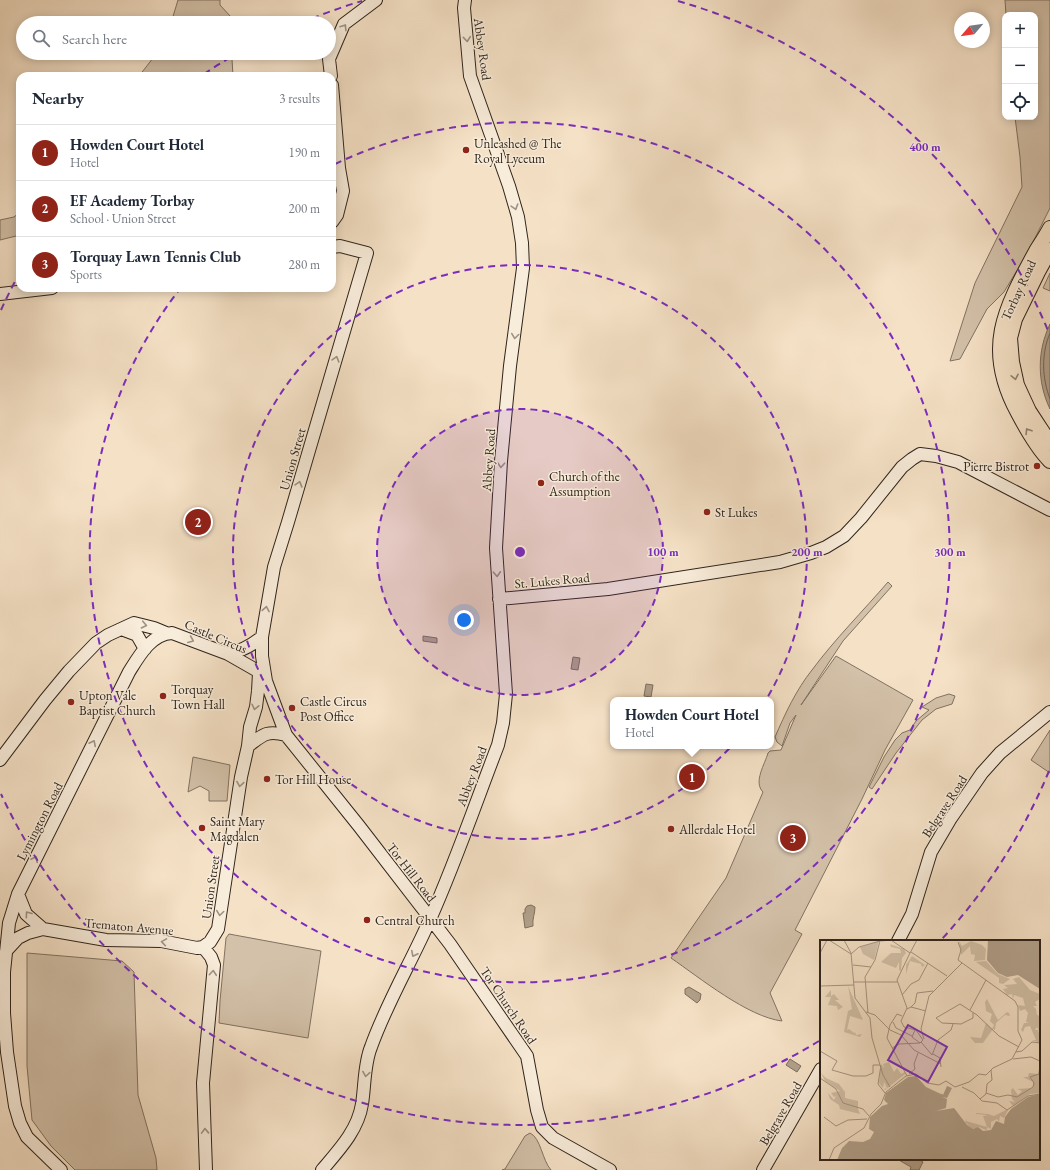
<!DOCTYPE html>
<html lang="en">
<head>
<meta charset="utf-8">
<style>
	:root { --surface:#fff; --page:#f6f6f7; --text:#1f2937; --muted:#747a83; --line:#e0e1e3; --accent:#8f2418 }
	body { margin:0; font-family:"EB Garamond",serif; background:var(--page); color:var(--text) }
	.controls { position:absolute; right:12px; top:12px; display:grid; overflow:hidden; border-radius:8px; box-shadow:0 2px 10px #0003 }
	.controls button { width:36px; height:36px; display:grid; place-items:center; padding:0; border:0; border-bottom:1px solid var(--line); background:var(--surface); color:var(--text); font:20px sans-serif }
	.compass { position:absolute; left:954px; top:12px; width:36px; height:36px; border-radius:50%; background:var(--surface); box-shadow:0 2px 10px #0003; rotate:241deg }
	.you { position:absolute; left:464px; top:620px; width:14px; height:14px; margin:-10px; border:3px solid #fff; border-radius:50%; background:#1a73e8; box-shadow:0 0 0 6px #1a73e833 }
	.badge { display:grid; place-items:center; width:26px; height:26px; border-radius:50%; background:var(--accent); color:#fff; font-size:13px; font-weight:700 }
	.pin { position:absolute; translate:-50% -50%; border:2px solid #fff; box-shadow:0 1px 4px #0006 }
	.popup { position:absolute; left:610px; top:697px; width:164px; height:52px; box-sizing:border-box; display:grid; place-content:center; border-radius:8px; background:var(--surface); filter:drop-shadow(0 1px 3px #0005); font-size:13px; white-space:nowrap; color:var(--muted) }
	.popup b { font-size:15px; color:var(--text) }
	.popup::after { content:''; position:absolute; left:50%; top:100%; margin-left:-8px; border:8px solid transparent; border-top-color:var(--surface) }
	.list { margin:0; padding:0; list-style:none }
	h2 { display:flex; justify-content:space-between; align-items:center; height:52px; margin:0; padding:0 16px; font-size:17px }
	h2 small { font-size:13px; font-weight:400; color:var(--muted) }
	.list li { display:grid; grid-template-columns:26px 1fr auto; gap:12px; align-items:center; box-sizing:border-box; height:56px; padding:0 16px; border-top:1px solid var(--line) }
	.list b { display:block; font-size:15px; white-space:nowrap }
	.list p { margin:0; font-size:13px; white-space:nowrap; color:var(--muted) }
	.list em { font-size:13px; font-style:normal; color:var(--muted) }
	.icon { flex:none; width:22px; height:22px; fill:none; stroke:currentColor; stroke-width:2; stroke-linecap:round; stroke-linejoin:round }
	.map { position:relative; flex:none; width:1050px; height:1170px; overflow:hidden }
	.search { position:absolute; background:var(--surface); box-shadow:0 2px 10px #0003; left:16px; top:16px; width:320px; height:44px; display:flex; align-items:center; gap:10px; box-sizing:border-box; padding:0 14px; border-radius:22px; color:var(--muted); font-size:15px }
	.panel { position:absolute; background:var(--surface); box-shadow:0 2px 10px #0003; left:16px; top:72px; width:320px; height:220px; border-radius:12px }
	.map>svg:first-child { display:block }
	.green { fill:#d3c1a9; stroke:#817262 }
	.water { fill:#b2a18c; stroke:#7e6f5f }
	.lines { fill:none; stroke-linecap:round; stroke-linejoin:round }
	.shore { stroke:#706254; stroke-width:1 }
	.secondary-casing { stroke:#2f241b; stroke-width:14 }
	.primary-casing { stroke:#2f241b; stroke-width:16 }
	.secondary { stroke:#f8ecda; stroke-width:12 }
	.primary { stroke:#f5e1c6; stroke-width:14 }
	.oneway { stroke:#9e9284 }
	.oneway2 { stroke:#928270 }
	.ring { fill:none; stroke:#7b2cbf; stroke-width:2; stroke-dasharray:7 5 }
	.poi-dot { fill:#8f2418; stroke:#f8ecda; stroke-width:1.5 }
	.labels { text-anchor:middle; stroke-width:3; stroke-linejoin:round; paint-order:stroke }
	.street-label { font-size:13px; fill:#2f241b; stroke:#f8ecda }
	.poi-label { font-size:13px; fill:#2f241b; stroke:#f8ecda; text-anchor:start }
	.inset-river { fill:none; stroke:#b2a18c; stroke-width:2 }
	.inset-road { fill:none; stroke:#a69582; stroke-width:1 }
	.view { fill:#7b2cbf; fill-opacity:0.15; stroke:#7b2cbf; stroke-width:2 }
	.inset-edge { fill:none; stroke:#2f241b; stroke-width:2 }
	.centre { fill:#7b2cbf; stroke:#f8ecda; stroke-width:2 }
	.ring-label { font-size:12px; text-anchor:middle; font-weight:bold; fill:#7b2cbf; stroke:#f8ecda; stroke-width:3; stroke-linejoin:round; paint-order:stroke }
</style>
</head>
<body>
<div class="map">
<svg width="1050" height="1170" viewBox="0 0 1050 1170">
	<rect width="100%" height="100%" fill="#f5e1c6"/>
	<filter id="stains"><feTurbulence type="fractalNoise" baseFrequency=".005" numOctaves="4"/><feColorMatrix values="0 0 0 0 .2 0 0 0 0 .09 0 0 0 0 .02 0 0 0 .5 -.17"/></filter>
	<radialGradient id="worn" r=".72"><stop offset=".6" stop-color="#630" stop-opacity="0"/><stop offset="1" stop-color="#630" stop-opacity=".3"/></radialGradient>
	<path class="green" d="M 178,0 L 220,0 L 220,5 L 231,17 L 245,17 L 244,23 L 171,23 Z
		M 1005,0 L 1050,0 L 1050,208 L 1028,252 L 1004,292 L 987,309 L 960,359 L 950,361 L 975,283 L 1022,187 L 1020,157 L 1015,117 L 1035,117 L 1035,15 L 1006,15 Z
		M 157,53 L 234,53 L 232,59 L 233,76 L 139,76 Z
		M 20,212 L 20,235 L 0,240 L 0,220 L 14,217 Z
		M 1050,273 L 1050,291 L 1043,288 Z
		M 888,582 L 892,586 L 843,641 L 801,705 L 836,656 L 913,700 L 885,750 L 862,799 L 795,930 L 802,934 L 770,993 L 782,1021 C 748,1017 700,978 671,958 L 726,878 L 763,792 C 753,782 765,764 768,753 L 770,751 L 781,750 L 796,715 L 790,723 L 782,746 L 777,742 L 775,737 C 785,714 796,690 812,670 C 835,639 863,611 888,582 Z
		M 949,694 L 955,696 L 952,704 L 936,709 L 922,720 L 896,753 L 872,789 L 869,787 L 884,757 L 895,740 L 902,733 L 910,730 L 916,721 L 929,710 L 922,707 L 936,698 Z
		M 1050,730 L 1050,773 L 1031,760 Z
		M 193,757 L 230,765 L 227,801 L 209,801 L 209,791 L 200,786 L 188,792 Z
		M 229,934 L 321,951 L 308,1038 L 219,1023 L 220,1001 L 226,938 Z
		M 27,953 L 122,961 L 134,972 L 138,1095 L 156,1158 L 157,1170 L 75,1170 L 51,1146 L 32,1120 L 27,1066 Z
		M 530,1133 C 541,1138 542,1160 551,1170 L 502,1170 L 505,1169 L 525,1136 Z"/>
	<path class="water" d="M 1050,324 L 1050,409 C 1037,382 1037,351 1050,324 Z
		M 423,636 L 437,638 L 437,643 L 423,641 Z
		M 573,657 L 580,658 L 578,670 L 571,669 Z
		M 646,684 L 653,685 L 651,697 L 644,696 Z
		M 531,905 L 535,907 C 535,914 532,919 533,926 L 525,928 L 523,913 L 525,913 L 525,909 L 527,906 Z
		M 689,987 L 701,994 L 700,1000 L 697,1003 L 685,994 L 685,989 Z
		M 790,1059 L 801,1066 L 797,1072 L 786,1065 Z
		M 897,1159 L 918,1159 L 923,1162 L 919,1170 L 910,1170 L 911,1167 Z"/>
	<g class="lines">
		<path class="shore" d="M 1050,333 C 1041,354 1042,378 1050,399"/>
		<defs>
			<path id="secondary" d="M 331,76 L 329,59 L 344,24 L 376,0
				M 332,85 L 339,168 L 343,191 L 337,215 L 332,222
				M 0,294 L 52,288
				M 499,599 L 608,589 L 780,562 L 811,553 L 826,547 L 844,536 L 861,518 L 902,467 L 912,459 L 920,454 L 936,456 L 958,462 L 1050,510
				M 121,629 L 137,635 L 145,649
				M 262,637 L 262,656 L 266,681
				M 228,654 C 242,651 251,646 262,637 L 274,567 L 288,522 L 367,253 L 340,246 L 332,247
				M 259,673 L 266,681 L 286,735 L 359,826 L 450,944 L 527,1056 L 537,1110 L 542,1127 L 553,1138 L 610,1170
				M 248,746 C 263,735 266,730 286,735
				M 0,760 L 45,700 L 69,671 L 96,643 L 108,635 L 134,623 L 154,628 L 166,633
				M 18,894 L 26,914 L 43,929
				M 898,941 L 912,914 L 931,852 L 951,818 L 982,773 L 1000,753 L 1050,712
				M 203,947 L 211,957 L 214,965 L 203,1083 L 206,1170
				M 6,951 L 18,938 L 28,933 L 43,929 L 106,940 L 161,941 L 197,948 L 203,947 L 210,942 L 218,929 L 241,777 L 248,746 L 250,727 L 256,707 L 258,691 L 259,673 L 256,670 L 228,654 L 172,633 C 151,634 139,656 129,672 L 18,894 L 9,923 L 4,972 L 4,1013 L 7,1052 L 15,1106 L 20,1123 L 27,1137 L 61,1170
				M 322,1170 C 339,1150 358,1130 362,1104 C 365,1085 364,1064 371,1047 C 387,1002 412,961 431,917 C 456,861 476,802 498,745 L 503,723 L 506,694 L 496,548 L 501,461 L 510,366 L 523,268 L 522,243 L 518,217 L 509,186 L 470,76 L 464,8 L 465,0
				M 763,1170 L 821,1069"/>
			<path id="primary" d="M 1050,228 C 1046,236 1041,243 1036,251 C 1004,310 983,349 1018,413 C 1027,430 1037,448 1050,461
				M 1050,250 L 1038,272 L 1015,319 L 1010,338 L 1012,362 L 1017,385 L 1029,411 L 1050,443"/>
		</defs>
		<use href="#secondary" class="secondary-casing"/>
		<use href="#primary" class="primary-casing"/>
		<use href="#secondary" class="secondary"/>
		<use href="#primary" class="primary"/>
	</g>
	<defs><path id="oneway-chevron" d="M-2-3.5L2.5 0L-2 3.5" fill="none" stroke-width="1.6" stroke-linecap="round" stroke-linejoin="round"/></defs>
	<g class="oneway">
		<use href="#oneway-chevron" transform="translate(344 27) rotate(-57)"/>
		<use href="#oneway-chevron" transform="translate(467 39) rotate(84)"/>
		<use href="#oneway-chevron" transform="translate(515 207) rotate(73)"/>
		<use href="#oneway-chevron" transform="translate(515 336) rotate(98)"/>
		<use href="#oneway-chevron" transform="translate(336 359) rotate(-74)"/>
		<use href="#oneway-chevron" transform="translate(501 465) rotate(93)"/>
		<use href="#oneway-chevron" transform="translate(299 484) rotate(-74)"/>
		<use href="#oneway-chevron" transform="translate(497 574) rotate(87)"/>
		<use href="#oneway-chevron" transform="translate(266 609) rotate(-80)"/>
		<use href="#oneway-chevron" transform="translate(144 625) rotate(12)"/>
		<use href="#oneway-chevron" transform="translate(191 640) rotate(23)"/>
		<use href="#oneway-chevron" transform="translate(255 707) rotate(103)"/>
		<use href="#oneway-chevron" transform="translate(93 743) rotate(-63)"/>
		<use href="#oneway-chevron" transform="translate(240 784) rotate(99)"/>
		<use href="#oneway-chevron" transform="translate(35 859) rotate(-63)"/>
		<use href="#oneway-chevron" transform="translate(220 913) rotate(98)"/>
		<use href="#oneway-chevron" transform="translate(28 914) rotate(-126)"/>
		<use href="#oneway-chevron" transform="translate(164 942) rotate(-171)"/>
		<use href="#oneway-chevron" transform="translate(414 954) rotate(117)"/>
		<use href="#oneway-chevron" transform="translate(213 973) rotate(-85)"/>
		<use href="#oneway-chevron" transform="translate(366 1074) rotate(99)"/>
		<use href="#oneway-chevron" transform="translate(205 1131) rotate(-92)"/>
	</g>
	<g class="oneway2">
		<use href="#oneway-chevron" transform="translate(1015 377) rotate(78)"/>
		<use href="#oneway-chevron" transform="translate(1028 431) rotate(-122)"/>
	</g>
	<circle cx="520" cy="552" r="143" fill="#7b2cbf" fill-opacity=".12"/>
	<g class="ring">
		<circle cx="520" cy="552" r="143"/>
		<circle cx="520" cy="552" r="287"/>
		<path d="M335 164A430 430 0 1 1 179 290"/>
		<path d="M1049 771A573 573 0 0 1 942 939M819 1041A573 573 0 0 1 1 794M1 310A573 573 0 0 1 19 274M204 74A573 573 0 0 1 238 53M301 23A573 573 0 0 1 362 1M678 1A573 573 0 0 1 1049 333"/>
	</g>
	<g class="poi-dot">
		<circle cx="466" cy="150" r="4"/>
		<circle cx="1037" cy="466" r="4"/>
		<circle cx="541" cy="483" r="4"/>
		<circle cx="707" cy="512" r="4"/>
		<circle cx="163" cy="696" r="4"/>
		<circle cx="71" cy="702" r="4"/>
		<circle cx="292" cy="708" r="4"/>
		<circle cx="267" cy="779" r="4"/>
		<circle cx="202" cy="828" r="4"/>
		<circle cx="671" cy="829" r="4"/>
		<circle cx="367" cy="920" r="4"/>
	</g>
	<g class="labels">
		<g class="street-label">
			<text transform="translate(483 49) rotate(82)" y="5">Abbey Road</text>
			<text transform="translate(1018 290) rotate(-65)" y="5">Torbay Road</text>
			<text transform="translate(292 459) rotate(-74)" y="5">Union Street</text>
			<text transform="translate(488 460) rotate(-86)" y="5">Abbey Road</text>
			<text transform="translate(552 580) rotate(-5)" y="5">St. Lukes Road</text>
			<text transform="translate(216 636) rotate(23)" y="5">Castle Circus</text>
			<text transform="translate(471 776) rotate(-69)" y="5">Abbey Road</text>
			<text transform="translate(944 806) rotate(-57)" y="5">Belgrave Road</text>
			<text transform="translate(39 821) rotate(-63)" y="5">Lymington Road</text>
			<text transform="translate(412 872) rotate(52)" y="5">Tor Hill Road</text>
			<text transform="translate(210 887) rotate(-82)" y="5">Union Street</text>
			<text transform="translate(129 926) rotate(5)" y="5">Trematon Avenue</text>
			<text transform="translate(509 1005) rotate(56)" y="5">Tor Church Road</text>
			<text transform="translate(780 1113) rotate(-60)" y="5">Belgrave Road</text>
		</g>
		<g class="poi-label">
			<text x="474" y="148">Unleashed @ The<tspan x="474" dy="15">Royal Lyceum</tspan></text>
			<text x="1029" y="471" text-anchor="end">Pierre Bistrot</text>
			<text x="549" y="481">Church of the<tspan x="549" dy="15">Assumption</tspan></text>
			<text x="715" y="517">St Lukes</text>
			<text x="171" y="694">Torquay<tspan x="171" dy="15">Town Hall</tspan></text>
			<text x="79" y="700">Upton Vale<tspan x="79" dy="15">Baptist Church</tspan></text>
			<text x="300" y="706">Castle Circus<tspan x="300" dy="15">Post Office</tspan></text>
			<text x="275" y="784">Tor Hill House</text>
			<text x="210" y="826">Saint Mary<tspan x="210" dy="15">Magdalen</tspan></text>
			<text x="679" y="834">Allerdale Hotel</text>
			<text x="375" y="925">Central Church</text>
		</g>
	</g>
	<g transform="translate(820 940)">
		<rect width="220" height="220" fill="#f5e1c6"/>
		<path d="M 59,1 L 54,20 L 43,14 L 40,7 ZM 139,1 L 142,6 L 151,1 L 162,5 L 166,9 L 165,20 L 154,21 L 155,15 L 151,14 L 150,6 L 141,15 ZM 70,4 L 84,9 L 86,13 L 82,18 L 81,31 L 79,30 L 79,22 L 76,28 L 61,22 L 71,13 L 81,13 L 80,9 L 71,7 ZM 92,16 L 105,25 L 102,27 L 101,24 L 90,21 L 86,34 L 86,25 ZM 166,21 L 178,34 L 190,39 L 183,44 L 179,43 L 179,38 L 156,22 ZM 199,37 L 210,50 L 220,54 L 220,59 L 215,62 L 217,66 L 213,66 L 216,69 L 217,75 L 220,76 L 220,93 L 217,87 L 215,90 L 218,90 L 220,96 L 220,103 L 212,100 L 216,100 L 210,86 L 205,87 L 203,92 L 201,90 L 204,83 L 209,83 L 206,82 L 208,73 L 205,69 L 200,71 L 198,65 L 205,66 L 203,58 L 194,55 L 193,59 L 192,54 L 187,55 L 183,49 L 188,48 L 184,45 L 197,44 L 193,39 ZM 28,46 L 43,80 L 30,76 L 27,90 L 29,89 L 34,93 L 35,92 L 36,95 L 42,94 L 40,97 L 24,92 L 28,71 L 32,69 ZM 11,50 L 11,56 L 14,54 L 19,60 L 15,60 L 23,67 L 18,70 L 17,66 L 8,65 L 11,57 L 5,57 ZM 167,59 L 178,80 L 187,72 L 189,73 L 190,76 L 185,75 L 176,83 L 175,90 L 173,89 L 163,103 L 155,103 L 150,97 L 161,98 L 166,83 L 172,89 L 174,85 L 170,81 L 172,74 L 166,71 L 165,62 ZM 69,122 L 74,132 L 77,128 L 81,134 L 85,132 L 85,134 L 65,150 L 64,149 L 67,148 L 64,142 L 63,148 L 59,143 L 61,124 L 64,128 L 63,124 ZM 220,129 L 220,153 L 210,154 L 193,166 L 189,161 L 195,162 L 192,159 L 191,150 L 193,148 L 198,155 L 202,151 L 197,149 L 213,148 L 213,142 L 203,137 L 208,137 L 209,133 L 218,134 ZM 1,133 L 6,138 L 19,144 L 25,152 L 25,158 L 38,161 L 38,169 L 30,166 L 38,169 L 40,174 L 20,169 L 19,165 L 10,159 L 8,153 L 14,160 L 16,156 L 14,157 L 11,153 L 20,151 L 5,141 ZM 186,170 L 188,170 L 184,178 L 180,176 L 179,182 L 177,179 L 171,182 L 171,189 L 168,187 L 166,190 L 159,187 L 152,189 L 145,182 L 147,178 L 146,181 L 167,187 L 163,176 L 168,175 L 156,174 L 156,173 L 168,174 L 174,176 Z" fill="#d3c1a9"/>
		<path d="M 168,0 L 220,0 L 220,49 L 198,35 L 187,37 L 178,33 L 167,20 ZM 96,136 L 106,147 L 123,155 L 127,146 L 132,148 L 127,158 L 122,157 L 127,159 L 126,168 L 116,171 L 134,168 L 147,185 L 153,189 L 158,187 L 163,191 L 171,190 L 176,181 L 184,184 L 185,177 L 191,169 L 208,157 L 220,154 L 220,220 L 17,220 L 22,208 L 29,201 L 43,202 L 50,199 L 54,192 L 49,189 L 50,177 L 62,166 L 68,164 L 64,160 L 66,153 L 88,137 Z" fill="#b2a18c"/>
		<path class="inset-river" d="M 204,0 L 203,11 L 220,23M 107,173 L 106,188 L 112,220M 106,188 L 127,202 L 166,212 L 200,211 L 220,205M 75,220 L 108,171 L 116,167 L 122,154"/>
		<path class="inset-road" d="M 9,0 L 31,14M 24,0 L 31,13 L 35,58 L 50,78 L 52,98 L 63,135 L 70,147M 61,1 L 71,0 L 90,13 L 97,0M 91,12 L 127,36M 0,13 L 7,0M 90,13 L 77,40 L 87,68 L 81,81 L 84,87 L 96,90 L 103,100M 31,14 L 39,7 L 60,1M 33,25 L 51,27M 33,42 L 77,42M 0,46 L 34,45M 82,55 L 91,44 L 99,40 L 108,23M 91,67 L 95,63 L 97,53 L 113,51M 87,69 L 91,67 L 106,71M 150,70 L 166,40M 46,72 L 55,75 L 70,90 L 81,95 L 94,110 L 121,124M 48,73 L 45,37 L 55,20 L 60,1M 116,78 L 140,64 L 157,75 L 179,96 L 199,107M 116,78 L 122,83 L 141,84 L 153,78 L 153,73M 73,82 L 76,88 L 92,96M 70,85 L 67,98 L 87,136M 70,85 L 77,74 L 82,76M 95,90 L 92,97 L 100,103 L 103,100M 104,99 L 101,89 L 109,56 L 142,23M 101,102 L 112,115 L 118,100 L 131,90 L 133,84M 72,108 L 79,104 L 100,103M 0,111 L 17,121 L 12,130 L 33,136 L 46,136 L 53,133 L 53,125 L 60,125M 196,112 L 202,111 L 212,102 L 220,103M 113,114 L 120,118 L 121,127M 193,119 L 211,117 L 220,121M 61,125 L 58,144 L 65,153M 89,134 L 95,129 L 94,124 L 98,113M 0,138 L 16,149 L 23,163 L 43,169 L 49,176M 142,147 L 154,153 L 162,161 L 177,163 L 187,170 L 208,156 L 220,154M 166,153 L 178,157 L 188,155 L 197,157 L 213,147 L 214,143 L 210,137 L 219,134 L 220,124M 160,159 L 166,154 L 167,144 L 172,140 L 171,130M 4,177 L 16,186 L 28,180 L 47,179M 9,220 L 14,208 L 44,188 L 51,174 L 61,164 L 66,152 L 86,136 L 96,134 L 107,143 L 119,145 L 126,141 L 135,147 L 149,142 L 159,134 L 166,135 L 173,128 L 192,119 L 202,100 L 198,91 L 198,67 L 195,61 L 138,20 L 141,10 L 138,2"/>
		<path class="view" d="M 88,85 L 127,107 L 108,142 L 68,120 Z"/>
		<rect width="220" height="220" class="inset-edge"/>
	</g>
	<circle cx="520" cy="552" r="6" class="centre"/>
	<g class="ring-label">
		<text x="925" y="151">400 m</text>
		<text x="663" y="556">100 m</text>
		<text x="807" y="556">200 m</text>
		<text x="950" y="556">300 m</text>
	</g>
	<rect width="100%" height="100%" filter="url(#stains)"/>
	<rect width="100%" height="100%" fill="url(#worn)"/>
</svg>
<div class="controls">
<button>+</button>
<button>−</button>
<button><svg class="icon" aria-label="locate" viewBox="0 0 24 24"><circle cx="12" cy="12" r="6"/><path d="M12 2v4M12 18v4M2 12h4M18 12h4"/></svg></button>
</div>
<svg class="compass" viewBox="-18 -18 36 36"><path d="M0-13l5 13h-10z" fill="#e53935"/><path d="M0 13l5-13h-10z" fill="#747a83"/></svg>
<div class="you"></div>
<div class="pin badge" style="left:692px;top:777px">1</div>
<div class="popup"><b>Howden Court Hotel</b>Hotel</div>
<div class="pin badge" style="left:198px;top:522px">2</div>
<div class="pin badge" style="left:793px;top:838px">3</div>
<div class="search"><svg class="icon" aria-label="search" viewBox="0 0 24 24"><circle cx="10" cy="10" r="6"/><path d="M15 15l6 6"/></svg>Search here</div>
<section class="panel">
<h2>Nearby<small>3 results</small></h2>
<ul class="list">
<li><span class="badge">1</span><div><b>Howden Court Hotel</b><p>Hotel</p></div><em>190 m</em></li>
<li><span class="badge">2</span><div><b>EF Academy Torbay</b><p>School · Union Street</p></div><em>200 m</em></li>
<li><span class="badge">3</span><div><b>Torquay Lawn Tennis Club</b><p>Sports</p></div><em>280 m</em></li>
</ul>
</section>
</div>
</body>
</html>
